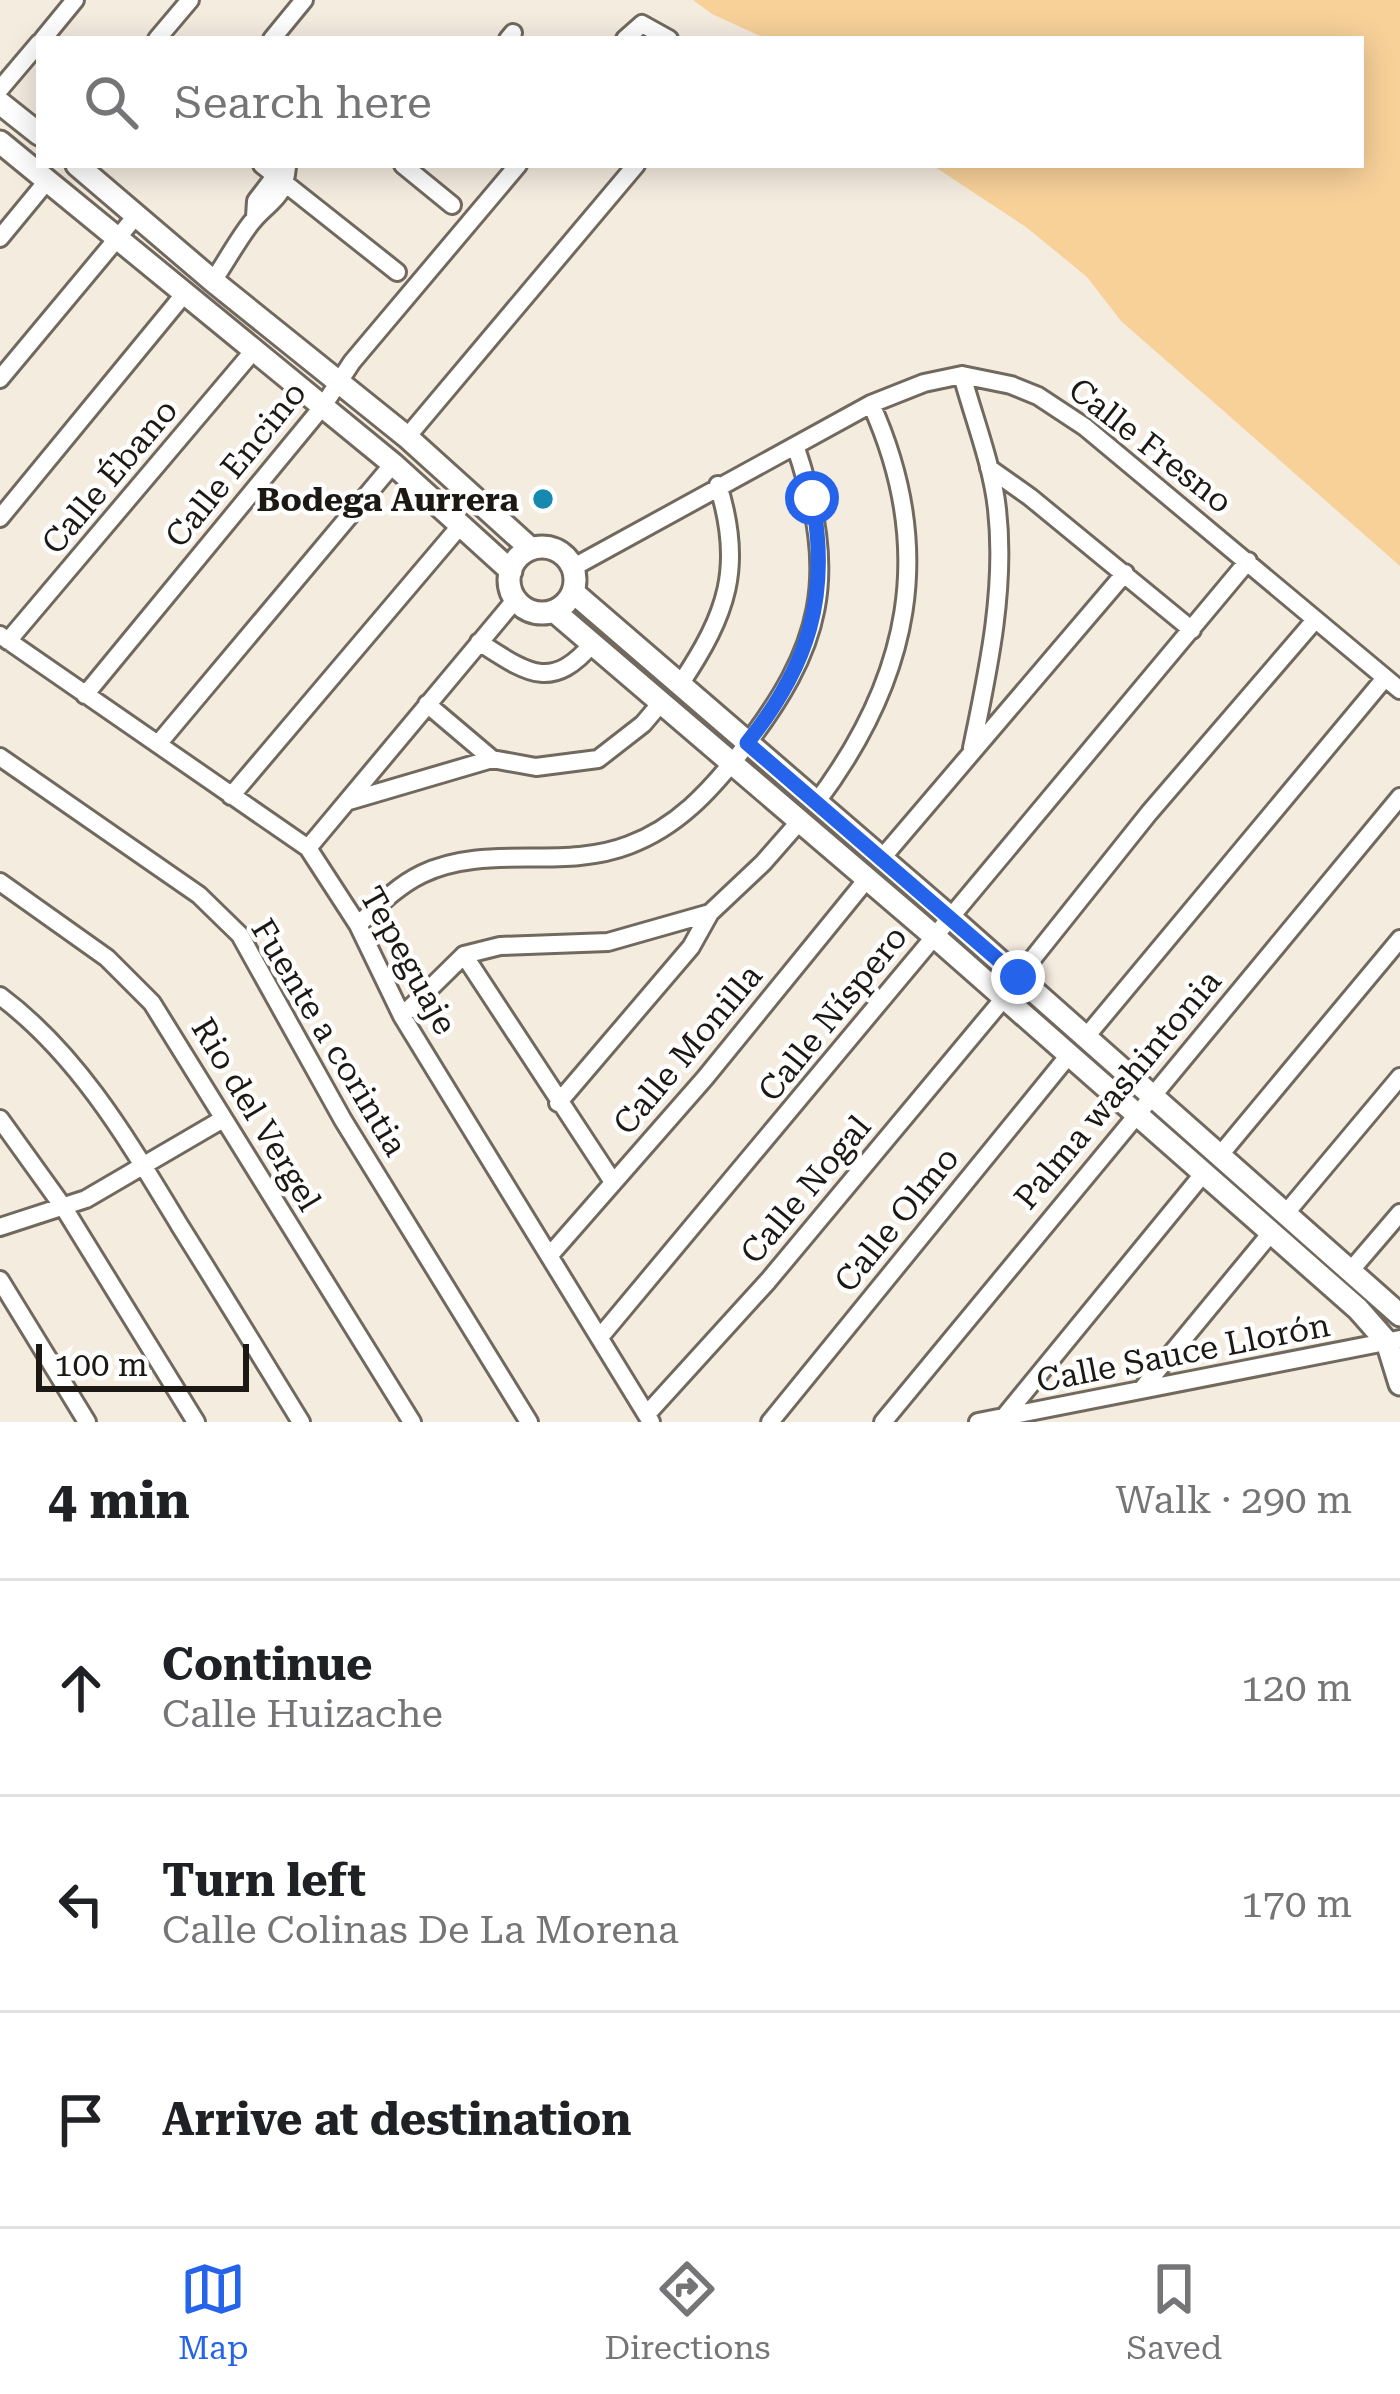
<!DOCTYPE html>
<html lang="en">
<head>
<meta charset="utf-8">
<style>
	:root { --surface:#fff; --page:#f2f2f2; --text:#202124; --muted:#757577; --line:#e0e0e0; --accent:#2563eb }
	body { margin:0; font-family:"Roboto Serif",serif; background:var(--page); color:var(--text) }
	.scale { position:absolute; left:36px; bottom:30px; width:213px; box-sizing:border-box; padding-left:12px; border:6px solid #1c1814; border-top:0; font-size:33px; line-height:42px; white-space:nowrap; color:#1c1814; -webkit-text-stroke:9px #fff; paint-order:stroke }
	.stop { position:absolute; width:36px; height:36px; margin:-27px; border:9px solid #2563eb; border-radius:50%; background:#fff }
	.stop.end { background:#2563eb; border-color:#fff; box-shadow:0 3px 12px #0008 }
	.list { margin:0; padding:0; list-style:none }
	h2 { display:flex; justify-content:space-between; align-items:center; height:156px; margin:0; padding:0 48px; font-size:51px }
	h2 small { font-size:39px; font-weight:400; color:var(--muted) }
	.list li { display:grid; grid-template-columns:78px 1fr auto; gap:36px; align-items:center; box-sizing:border-box; height:216px; padding:0 48px; border-top:3px solid var(--line) }
	.list b { display:block; font-size:45px; white-space:nowrap }
	.list p { margin:0; font-size:39px; white-space:nowrap; color:var(--muted) }
	.list em { font-size:39px; font-style:normal; color:var(--muted) }
	.icon { flex:none; width:66px; height:66px; fill:none; stroke:currentColor; stroke-width:2; stroke-linecap:round; stroke-linejoin:round }
	.map { position:relative; flex:none; width:1400px; height:1422px; overflow:hidden }
	.search { position:absolute; background:var(--surface); box-shadow:0 6px 30px #0003; left:36px; right:36px; top:36px; height:132px; display:flex; align-items:center; gap:30px; box-sizing:border-box; padding:0 42px; border-radius:0px; color:var(--muted); font-size:45px }
	.sheet { height:804px; background:var(--surface) }
	nav { display:flex; justify-content:space-around; align-items:center; box-sizing:border-box; height:168px; border-top:3px solid var(--line); background:var(--surface); font-size:33px; color:var(--muted) }
	nav a { display:grid; justify-items:center; gap:6px }
	nav .on { color:var(--accent) }
	.map>svg:first-child { display:block }
	.green { fill:#f8d199 }
	.lines { fill:none; stroke-linecap:round; stroke-linejoin:round }
	.minor-casing { stroke:#71695e; stroke-width:22 }
	.tertiary-casing { stroke:#71695e; stroke-width:27 }
	.minor { stroke:#fff; stroke-width:16 }
	.tertiary { stroke:#fff; stroke-width:21 }
	.route { stroke:#2563eb; stroke-width:15 }
	.poi-dot { fill:#1789ae; stroke:#fff; stroke-width:4.5 }
	.labels { text-anchor:middle; stroke-width:9; stroke-linejoin:round; paint-order:stroke }
	.street-label { font-size:33px; fill:#1c1814; stroke:#fff }
	.poi-label { font-size:33px; font-weight:bold; fill:#1c1814; stroke:#fff; text-anchor:end }
</style>
</head>
<body>
<div class="map">
<svg width="1400" height="1422" viewBox="0 0 1400 1422">
	<rect width="100%" height="100%" fill="#f5ece0"/>
	<path class="green" d="M 693,0 L 1400,0 L 1400,566 L 1121,321 L 1087,277 L 1026,227 L 932,165 L 1361,165 L 1361,39 L 767,39 L 712,14 Z"/>
	<g class="lines">
		<defs>
			<path id="minor" d="M 43,39 L 75,0
				M 157,39 L 190,0
				M 272,39 L 304,0
				M 508,39 L 513,33
				M 625,39 L 642,24 L 669,39
				M 0,89 L 39,43
				M 262,165 L 397,272
				M 403,165 L 452,205
				M 255,217 L 256,201 L 278,172
				M 0,238 L 47,181
				M 213,281 C 226,262 237,241 251,223 C 269,200 284,201 287,167
				M 962,375 C 974,419 992,464 997,509 C 1006,589 988,671 972,748
				M 0,379 L 135,217
				M 407,437 L 636,165
				M 989,468 L 1030,497 L 1192,630
				M 0,518 L 185,293
				M 572,568 L 871,404 L 924,383 L 962,375 L 1011,385 L 1038,396 L 1085,427 L 1400,690
				M 0,635 L 308,848 L 358,925 L 402,1016 L 651,1422
				M 8,641 L 255,349
				M 479,642 C 526,672 551,693 593,643
				M 681,683 C 727,614 744,567 718,485
				M 85,695 L 323,406 L 352,362 L 518,165
				M 427,704 L 492,759
				M 158,744 L 393,464
				M 0,757 L 199,895 L 240,935 L 343,1120 L 529,1422
				M 231,796 L 460,526
				M 349,801 L 492,759 L 536,767 L 598,759 L 643,724 L 660,704
				M 816,803 C 910,678 937,550 871,404
				M 308,848 L 516,599
				M 882,858 L 1125,573
				M 0,882 L 107,958 L 152,1003 L 412,1422
				M 358,925 C 378,906 397,886 422,874 C 487,843 562,871 629,845 C 677,827 709,792 740,753 C 824,646 839,577 796,448
				M 464,955 L 613,1182
				M 1018,977 L 1149,813 L 1315,620
				M 0,996 C 79,1055 129,1142 180,1226 C 221,1291 261,1357 301,1422
				M 402,1016 L 464,955 L 500,946 L 608,942 L 710,913 L 763,863 L 799,822
				M 1085,1038 L 1385,678
				M 558,1103 L 691,947 L 710,913
				M 0,1119 L 64,1208 L 196,1422
				M 1220,1155 L 1400,939
				M 1286,1213 L 1400,1077
				M 0,1227 L 86,1199 L 223,1119
				M 550,1255 L 705,1078 L 867,879
				M 1352,1269 L 1400,1213
				M 0,1280 L 87,1422
				M 600,1337 L 1248,561
				M 1142,1389 L 1270,1234
				M 647,1414 L 768,1281 L 1004,998
				M 1004,1417 L 1203,1174
				M 770,1422 L 1069,1055
				M 883,1422 L 1400,797
				M 978,1422 L 1400,1339"/>
			<path id="tertiary" d="M 0,103 L 39,134
				M 0,142 L 393,464 L 511,571
				M 77,165 L 213,281 L 407,437 L 531,549
				M509 580a33 33 0 1 1 66 0a33 33 0 1 1-66 0Z
				M 573,592 L 950,917 L 1400,1315
				M 554,611 L 934,936 L 1358,1309 L 1387,1342 L 1400,1384"/>
		</defs>
		<use href="#minor" class="minor-casing"/>
		<use href="#tertiary" class="tertiary-casing"/>
		<use href="#minor" class="minor"/>
		<use href="#tertiary" class="tertiary"/>
	</g>
	<g class="lines">
		<path class="route" d="M 812,498 C 831,596 808,667 747,743 L 1018,977"/>
	</g>
	<circle class="poi-dot" cx="543" cy="499" r="12"/>
	<g class="labels">
		<g class="street-label">
			<text transform="translate(1151 445) rotate(38)" y="12">Calle Fresno</text>
			<text transform="translate(235 464) rotate(-51)" y="12">Calle Encino</text>
			<text transform="translate(109 476) rotate(-50)" y="12">Calle Ébano</text>
			<text transform="translate(409 960) rotate(61)" y="12">Tepeguaje</text>
			<text transform="translate(832 1013) rotate(-51)" y="12">Calle Níspero</text>
			<text transform="translate(330 1037) rotate(59)" y="12">Fuente a corintia</text>
			<text transform="translate(687 1049) rotate(-50)" y="12">Calle Monilla</text>
			<text transform="translate(1117 1089) rotate(-50)" y="12">Palma washintonia</text>
			<text transform="translate(257 1114) rotate(59)" y="12">Rio del Vergel</text>
			<text transform="translate(805 1189) rotate(-50)" y="12">Calle Nogal</text>
			<text transform="translate(896 1219) rotate(-51)" y="12">Calle Olmo</text>
			<text transform="translate(1183 1352) rotate(-11)" y="12">Calle Sauce Llorón</text>
		</g>
		<g class="poi-label">
			<text x="519" y="511">Bodega Aurrera</text>
		</g>
	</g>
</svg>
<div class="scale">100 m</div>
<div class="stop" style="left:812px;top:498px"></div>
<div class="stop end" style="left:1018px;top:977px"></div>
<div class="search"><svg class="icon" aria-label="search" viewBox="0 0 24 24"><circle cx="10" cy="10" r="6"/><path d="M15 15l6 6"/></svg>Search here</div>
</div>
<section class="sheet">
<h2>4 min<small>Walk · 290 m</small></h2>
<ul class="list">
<li><svg class="icon" aria-label="ahead" viewBox="0 0 24 24"><path d="M12 20V5M6 11l6-6 6 6"/></svg><div><b>Continue</b><p>Calle Huizache</p></div><em>120 m</em></li>
<li><svg class="icon" aria-label="left" viewBox="0 0 24 24"><path d="M17 20v-9H6M10 6l-5 5 5 5"/></svg><div><b>Turn left</b><p>Calle Colinas De La Morena</p></div><em>170 m</em></li>
<li><svg class="icon" aria-label="arrive" viewBox="0 0 24 24"><path d="M6 21V4h12l-3 4 3 4H6"/></svg><div><b>Arrive at destination</b></div></li>
</ul>
</section>
<nav>
<a class="on"><svg class="icon" aria-label="map" viewBox="0 0 24 24"><path d="M3 6l6-2 6 2 6-2v14l-6 2-6-2-6 2zM9 4v14M15 6v14"/></svg>Map</a>
<a><svg class="icon" aria-label="directions" viewBox="0 0 24 24"><path d="M12 3l9 9-9 9-9-9zM9 14v-3h6M13 9l2 2-2 2"/></svg>Directions</a>
<a><svg class="icon" aria-label="saved" viewBox="0 0 24 24"><path d="M7 4h10v16l-5-4-5 4z"/></svg>Saved</a>
</nav>
</body>
</html>
